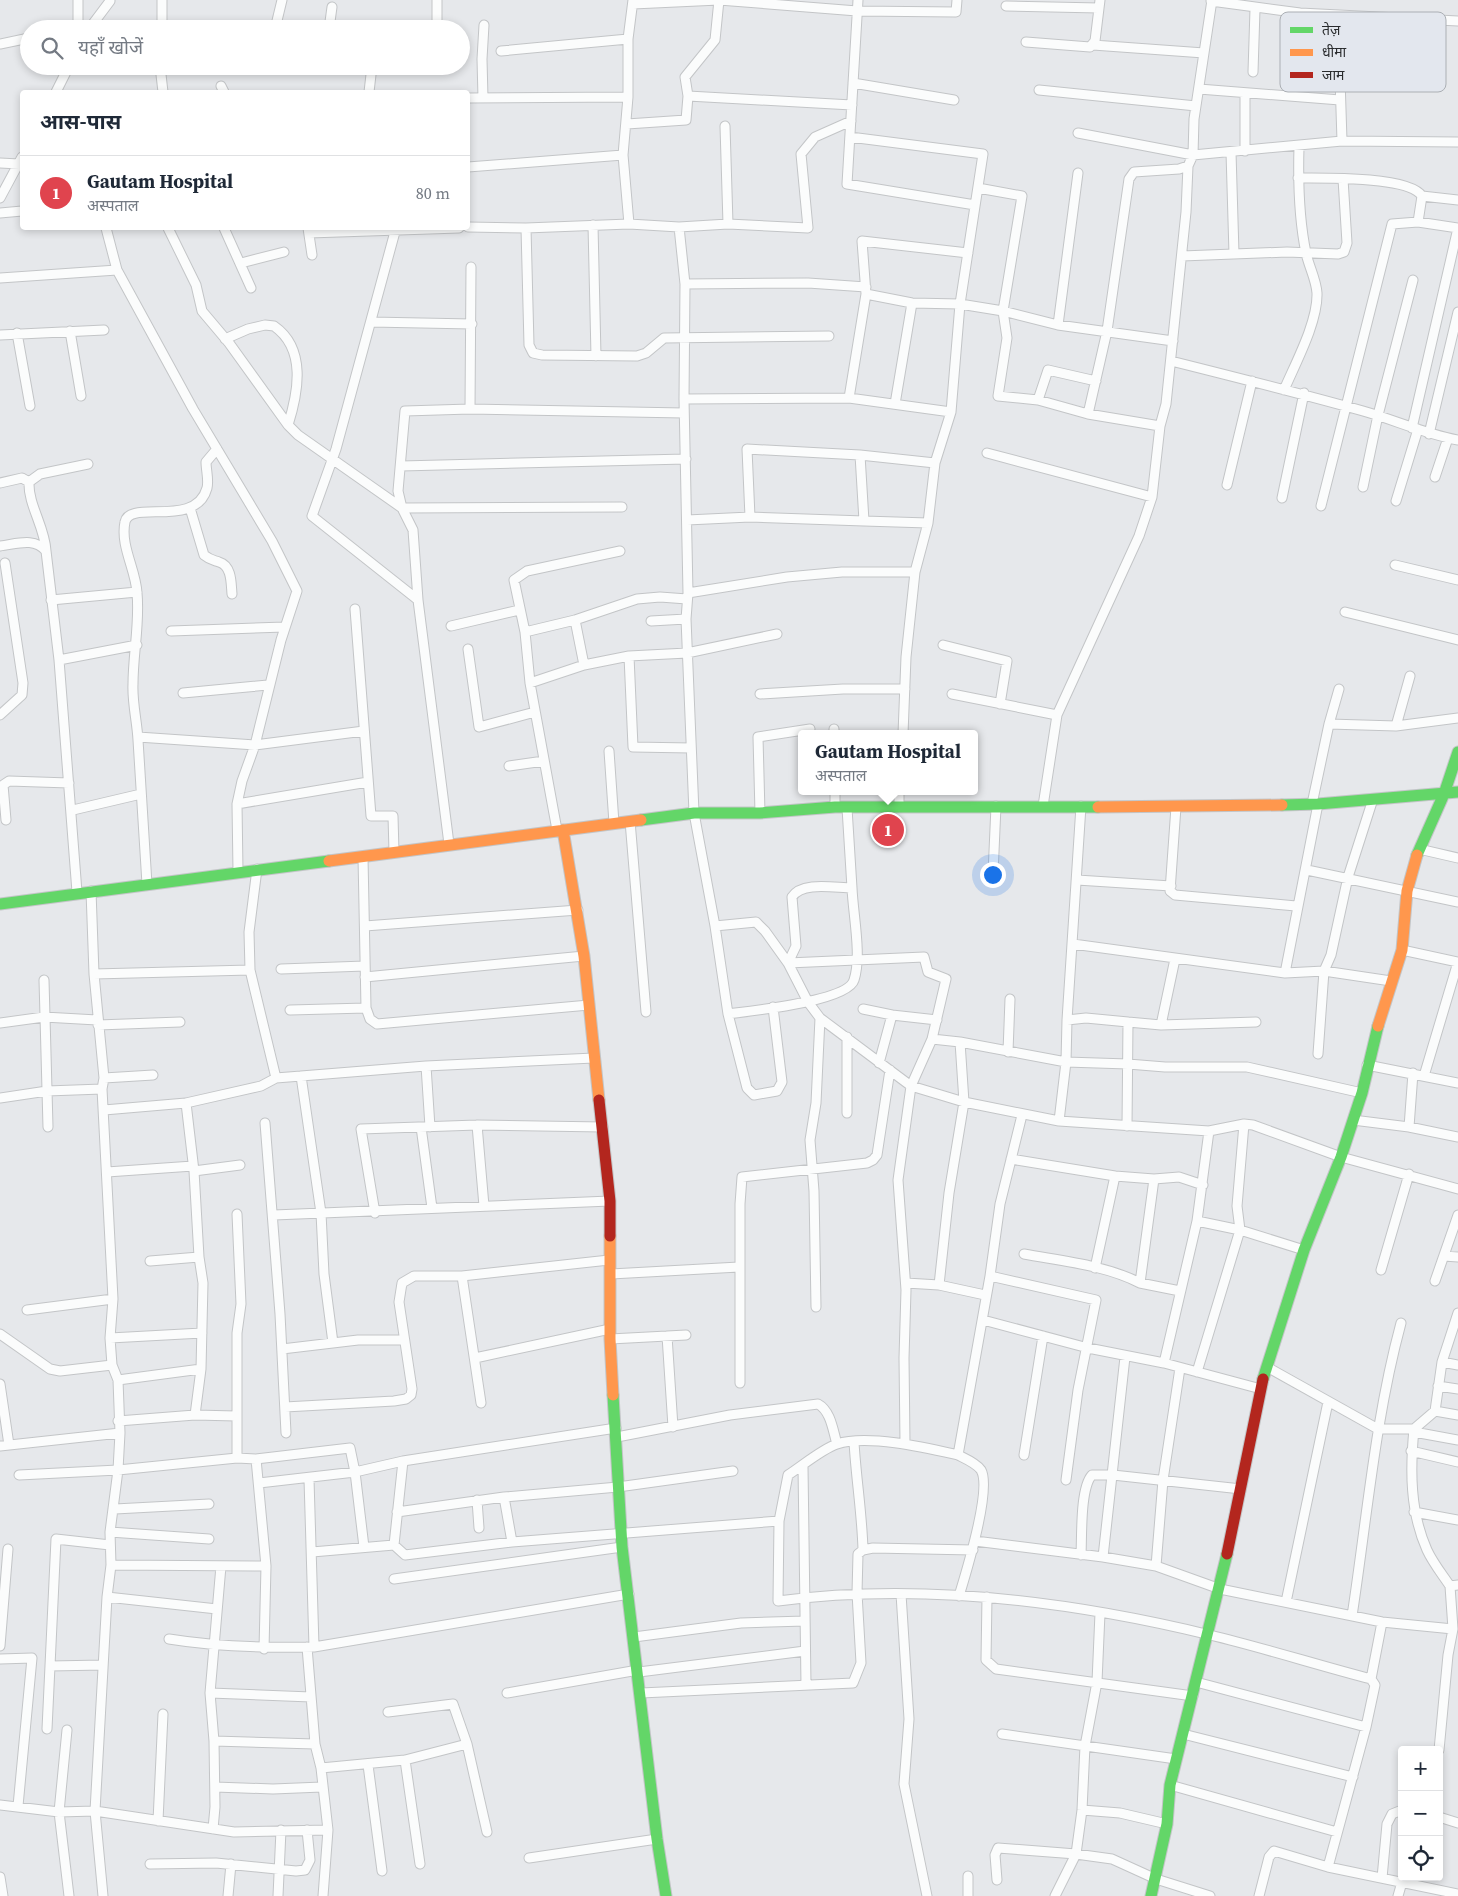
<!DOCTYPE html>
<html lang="hi">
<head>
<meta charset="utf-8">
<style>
	:root { --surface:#fff; --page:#f2f2f3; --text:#1f2937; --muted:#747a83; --line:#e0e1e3; --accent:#6b6d70 }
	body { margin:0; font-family:"Source Serif 4","Noto Sans Devanagari",serif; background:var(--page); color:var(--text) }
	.controls { position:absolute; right:15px; bottom:15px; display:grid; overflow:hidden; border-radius:5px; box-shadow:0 2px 8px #0003 }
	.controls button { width:45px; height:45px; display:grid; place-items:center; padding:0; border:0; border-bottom:1px solid var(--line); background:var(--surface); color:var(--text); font:25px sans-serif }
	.you { position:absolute; left:992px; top:874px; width:18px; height:18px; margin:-12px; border:4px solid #fff; border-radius:50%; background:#1a73e8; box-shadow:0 0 0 8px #1a73e833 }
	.badge { display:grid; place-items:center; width:32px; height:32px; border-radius:50%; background:var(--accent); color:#fff; font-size:16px; font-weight:700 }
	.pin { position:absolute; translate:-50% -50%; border:2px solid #fff; box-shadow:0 1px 5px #0006 }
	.popup { position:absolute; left:798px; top:730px; width:180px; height:65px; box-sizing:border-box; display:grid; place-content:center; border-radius:5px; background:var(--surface); filter:drop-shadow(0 1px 4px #0005); font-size:16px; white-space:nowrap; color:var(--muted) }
	.popup b { font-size:19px; color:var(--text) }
	.popup::after { content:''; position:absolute; left:50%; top:100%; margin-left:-10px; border:10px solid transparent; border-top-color:var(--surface) }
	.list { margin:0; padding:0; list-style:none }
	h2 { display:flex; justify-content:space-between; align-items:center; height:65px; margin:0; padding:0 20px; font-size:21px }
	h2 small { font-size:16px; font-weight:400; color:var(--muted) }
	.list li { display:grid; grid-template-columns:32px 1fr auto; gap:15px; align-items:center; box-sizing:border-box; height:75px; padding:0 20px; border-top:1px solid var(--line) }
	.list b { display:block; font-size:19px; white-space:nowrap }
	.list p { margin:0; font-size:16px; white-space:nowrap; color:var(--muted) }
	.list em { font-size:16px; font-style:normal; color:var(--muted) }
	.icon { flex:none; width:28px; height:28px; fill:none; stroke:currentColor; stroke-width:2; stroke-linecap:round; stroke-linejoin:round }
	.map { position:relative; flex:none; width:1458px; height:1896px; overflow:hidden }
	.search { position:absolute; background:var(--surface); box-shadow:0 2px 8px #0003; left:20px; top:20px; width:450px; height:55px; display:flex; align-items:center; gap:12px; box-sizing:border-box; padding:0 18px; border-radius:28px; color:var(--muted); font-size:19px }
	.panel { position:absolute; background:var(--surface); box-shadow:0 2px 8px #0003; left:20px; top:90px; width:450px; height:140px; border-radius:5px }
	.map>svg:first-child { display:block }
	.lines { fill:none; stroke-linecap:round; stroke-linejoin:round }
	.street-casing { stroke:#c3c5c7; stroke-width:11 }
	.fast-casing { stroke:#c3c5c7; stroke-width:13 }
	.slow-casing { stroke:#c3c5c7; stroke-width:13 }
	.jam-casing { stroke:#c3c5c7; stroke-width:13 }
	.street { stroke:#fbfcfc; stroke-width:9 }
	.fast { stroke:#63d668; stroke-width:11 }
	.slow { stroke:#ff974d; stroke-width:11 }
	.jam { stroke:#b3261e; stroke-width:11 }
	.key { fill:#e3e7ee; stroke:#abafb4; stroke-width:1 }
	.key-label { font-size:14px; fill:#292b2d }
</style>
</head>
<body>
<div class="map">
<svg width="1458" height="1896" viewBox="0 0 1458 1896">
	<rect width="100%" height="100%" fill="#e6e8eb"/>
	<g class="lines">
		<defs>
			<path id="street" d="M 437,0 L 437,29
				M 633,0 L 628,39 L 628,97 L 623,155 L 629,224 L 679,227 L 728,224 L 808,228 L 801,154 L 815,137 L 851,121
				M 858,0 L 847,184 L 975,205
				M 1211,1 L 1300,13 L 1458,21
				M 633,4 L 719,0 L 857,11 L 956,12 L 957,0
				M 1006,6 L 1099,8
				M 1338,16 L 1342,141
				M 78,29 L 78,0
				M 89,29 L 110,1
				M 162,29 L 162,0
				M 275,29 L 282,0
				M 329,29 L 332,7
				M 1026,42 L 1090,47 L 1095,41 L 1100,0
				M 0,44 L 29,38
				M 1093,45 L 1204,53
				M 501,51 L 628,39
				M 160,66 L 163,92
				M 1296,67 L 1300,13
				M 1253,72 L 1255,9
				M 1428,75 L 1433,19
				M 853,83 L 954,100
				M 221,86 L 224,92
				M 1199,89 L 1340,100
				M 1039,90 L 1196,106
				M 56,92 L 69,66
				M 369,92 L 372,66
				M 1245,94 L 1245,151
				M 688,96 L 852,105
				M 468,98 L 628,97
				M 483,98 L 482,59 L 484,25
				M 627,124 L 686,120 L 688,96 L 685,77 L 715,40 L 719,0
				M 725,126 L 728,224
				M 1078,133 L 1193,155 L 1342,141 L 1458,142
				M 1231,152 L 1234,254
				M 0,163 L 19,164
				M 468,167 L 623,155
				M 1298,178 C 1322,178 1409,176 1422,196 L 1418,222
				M 978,188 L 1022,196 L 1003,311 L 1058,325 L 1173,341
				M 1422,196 L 1458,200
				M 0,198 L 22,157
				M 0,213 L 22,211
				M 593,225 L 596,356
				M 468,227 L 526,228 L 629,224
				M 679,227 L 685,284 L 684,399 L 688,593 L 686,619 L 694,813 L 715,926 L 728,1014 C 751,1011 848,1001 854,980 C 862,956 853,914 852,888
				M 106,228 L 117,270 L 193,409 L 272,541 L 297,591 L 281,640 L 255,745 L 242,781 L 237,804 L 238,871
				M 168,228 L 196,285 L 202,311 L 229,343 L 288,425 L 298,435 L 402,508 L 622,507
				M 224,228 L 251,288
				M 308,228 L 312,255
				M 396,228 L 336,449 L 312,516 L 418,600
				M 526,228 L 529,345 L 533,353 L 542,355 L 637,356 L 646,353 L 664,338 L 829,336
				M 309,233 L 459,228
				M 1182,256 L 1287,252 L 1338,254 L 1344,252 L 1347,243 L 1343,179
				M 241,263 L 284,252
				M 0,278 L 117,270
				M 685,284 L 808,283 L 866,287
				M 866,294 L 912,303 L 960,304 L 1003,311 L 1007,338 L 998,396 L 1038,400 L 1088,414 L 1160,426
				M 371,322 L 472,324
				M 1058,325 L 1078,173
				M 70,331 L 81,396
				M 17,333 L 30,406
				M 0,335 L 104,330
				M 225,339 L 248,329 L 265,325 L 274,326 C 307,349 298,393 288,425
				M 1171,361 C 1235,377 1299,393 1363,411 C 1395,420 1425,434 1458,440
				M 1284,390 C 1295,364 1318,322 1317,293 C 1316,279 1309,267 1306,253 C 1299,219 1298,181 1299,147
				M 849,398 L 866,294 L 862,241 L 968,253
				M 684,399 L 849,398 L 951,412 L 960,304 L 983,154 L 850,137
				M 1038,400 L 1048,370 L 1096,381
				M 895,404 L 912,303
				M 470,409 L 471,267
				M 1088,414 L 1107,331 L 1129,179 L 1134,172 L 1179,169 L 1188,166
				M 1412,428 L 1458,228
				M 1429,434 L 1458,312
				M 987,453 L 1152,497
				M 401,466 L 686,459
				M 1435,477 L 1448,438
				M 0,483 L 22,478 L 29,482
				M 1227,485 L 1252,381
				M 1363,487 L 1378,415 L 1413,280
				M 1282,498 L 1304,393
				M 1396,501 L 1418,429
				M 1321,506 L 1392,224 L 1418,222 L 1458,228
				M 190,508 L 204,555 C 210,560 213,560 219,562 C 232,566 231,583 232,594
				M 750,517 L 747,449 L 860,455 L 935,463
				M 687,520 L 750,517 L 864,521 L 860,455
				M 864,521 L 928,523
				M 0,546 C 17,544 34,537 46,551 L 59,660 L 77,892
				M 46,551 C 45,527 28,505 29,482 L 40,474 L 88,464
				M 1395,565 L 1458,580
				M 688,593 L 787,577 L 842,572 L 915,572
				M 51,600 L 137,592
				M 355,609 L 371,816 L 393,816 L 394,852
				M 1345,612 L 1458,640
				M 651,621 L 686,619
				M 451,626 L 519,610
				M 171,631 L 285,627
				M 525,632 L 575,620 L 637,599 L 660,597 L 687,599
				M 943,645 L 1007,661 L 1000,704
				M 468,649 L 479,727 L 535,712
				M 629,656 L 687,653 L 777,634
				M 59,660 L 137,645
				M 584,665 L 629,656 L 633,747 L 691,748
				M 530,683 L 584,665 L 575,620
				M 183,693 L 268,685
				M 760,694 L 843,689 L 905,689
				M 952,694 L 1057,715
				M 0,715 L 22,695 L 23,683 L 5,563
				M 1329,724 L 1396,726 L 1458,718
				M 1396,726 L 1410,676
				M 834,729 L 834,734
				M 903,734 L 906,657 L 915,572 L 928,523 L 935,463 L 951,412
				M 138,737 L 255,745 L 364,731
				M 609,751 L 614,823
				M 509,766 L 544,761
				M 835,791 L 835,807
				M 237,804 L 368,782
				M 1312,804 L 1329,724 L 1339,689
				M 1043,806 L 1057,715 L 1139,536 L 1152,497 L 1160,426 L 1166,404 L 1186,212 L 1188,166 L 1193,155 L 1194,119 L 1212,0
				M 1081,806 L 1067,1020 L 1086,1018 L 1128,1022 L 1127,1126
				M 899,807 L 899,791
				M 1176,807 L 1170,891 L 1175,895 L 1296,906
				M 847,808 L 852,888 C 835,888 802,881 792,897 L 796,946 L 788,963 L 808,1002 L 820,1018 L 911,1086 L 964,1102 L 960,1042 L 1066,1062 L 1128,1064 L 1165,1067 L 1247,1067 L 1362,1093
				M 73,810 L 141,794
				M 760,813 L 758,737 L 810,729
				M 6,820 L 3,785 L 9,781 L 69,783
				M 630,821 L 646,1012
				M 557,830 L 530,683 L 525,632 L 514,580 L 527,571 L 620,551
				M 449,844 L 418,600 L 413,530 L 402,508 L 398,491 L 405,411 L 470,409 L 684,413
				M 1419,849 L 1458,858
				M 363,857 L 366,1008 L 370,1019 L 377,1024 L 589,1005
				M 257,869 L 249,932 L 250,970 L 276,1078 L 426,1066 L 594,1058
				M 1307,870 L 1458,902
				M 993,874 L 996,806
				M 1077,880 L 1171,886
				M 147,884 C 144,836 141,788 138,740 C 137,721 132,702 133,684 C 133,653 140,623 137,593 C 136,570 120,546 125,522 C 129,499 196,529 207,488 C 209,480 206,470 206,462 L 217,449
				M 91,891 L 94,974 L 104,1078 L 102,1089 L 113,1299 L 110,1338 L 112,1365 L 118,1380 L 120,1433 L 118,1470 L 237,1458 L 256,1459 L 266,1566 L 264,1649
				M 365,926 L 578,910
				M 715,926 L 756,922 L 765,931 L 788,963 L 924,957 L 928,972 L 946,979 L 932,1039 L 911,1086 L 898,1180 L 906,1290 L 904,1358 L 905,1443
				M 1073,944 L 1285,973 L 1318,804
				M 1402,950 L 1458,962
				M 281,969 L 365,966
				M 1285,973 L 1324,971 L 1391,981
				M 94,974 L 250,970
				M 365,977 L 584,956
				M 44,980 L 48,1127
				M 863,1009 L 892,1015 L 879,1063
				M 290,1010 L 366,1008
				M 728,1014 L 747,1088 L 754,1095 L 777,1091 L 782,1082 L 773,1007
				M 892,1015 L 937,1020
				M 1128,1022 L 1161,1025 L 1256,1022
				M 0,1023 L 44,1017 L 97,1020
				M 98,1025 L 180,1022
				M 1161,1025 L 1175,959
				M 847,1037 L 847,1113
				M 932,1039 L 960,1042
				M 1008,1052 L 1010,999
				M 1318,1054 L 1324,971 L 1331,955 L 1348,877 L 1373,799
				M 1367,1065 L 1458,1083
				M 426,1066 L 430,1127
				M 301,1076 L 321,1213 L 324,1274 L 333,1343
				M 1424,1076 L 1458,962
				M 104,1078 L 153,1075
				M 0,1098 L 47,1091 L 102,1089
				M 186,1103 L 261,1086 L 276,1078
				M 104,1110 L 186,1103 L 194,1171 L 199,1257 L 203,1283 L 201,1369 L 195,1415
				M 1353,1120 L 1409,1127 L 1458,1137
				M 1059,1121 L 1066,1062 L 1067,1020
				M 265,1123 L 280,1314 L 286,1433
				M 477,1125 L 484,1206
				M 421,1127 L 432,1208
				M 1409,1127 L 1413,1073
				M 1011,1159 L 1115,1176
				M 194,1171 L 240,1165
				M 107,1172 L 193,1166
				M 1154,1179 L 1179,1177 L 1203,1185
				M 375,1213 L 361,1129 L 477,1125 L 603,1127
				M 274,1215 L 610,1201
				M 1197,1221 L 1240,1230 L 1237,1206 L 1244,1124
				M 1024,1254 C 1062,1261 1105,1265 1140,1283
				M 1444,1256 L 1458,1257
				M 150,1261 L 199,1257
				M 1095,1268 L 1115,1176 L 1154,1179 L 1140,1283 L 1180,1291
				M 1381,1270 L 1409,1174
				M 611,1274 L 739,1267
				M 462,1276 L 609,1260
				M 990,1276 L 1096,1300 L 1078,1390 L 1066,1480
				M 1435,1281 L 1458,1215
				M 906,1283 L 939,1285 L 985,1295
				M 939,1285 L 949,1193 L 964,1102 L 1059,1121 L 1209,1131 L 1244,1124 L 1253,1125 L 1341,1157 L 1458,1189
				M 816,1307 L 814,1191 L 810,1140 L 816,1103 L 820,1018
				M 27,1310 L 113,1299
				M 983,1320 L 1088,1348 L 1164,1363 L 1261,1389
				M 0,1334 L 50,1369 L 60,1371 L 112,1365
				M 667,1336 L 673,1427
				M 110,1338 L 202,1333
				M 610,1339 L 686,1335
				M 282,1349 L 358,1340 L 404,1340
				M 1125,1357 L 1103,1557 L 1156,1566 L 1163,1480 L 1180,1368
				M 475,1358 L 610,1329
				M 1442,1362 L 1458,1365
				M 1164,1363 L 1197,1221 L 1209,1131
				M 1267,1367 L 1378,1429 L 1414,1429 C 1410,1470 1410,1512 1427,1550 C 1433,1563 1442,1574 1450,1586 L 1458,1585
				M 1197,1372 L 1240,1230 L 1304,1250
				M 118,1380 L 201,1369
				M 740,1383 L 740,1204 L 742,1177 L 867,1163 L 873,1160 L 877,1155 L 890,1070
				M 0,1384 L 9,1445
				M 1438,1386 L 1458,1389
				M 285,1407 L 394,1401 L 406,1399 L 411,1395 L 412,1389 L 399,1302 L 402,1283 L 414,1276 L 462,1276 L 481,1403
				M 1435,1411 L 1458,1415
				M 118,1421 L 195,1415 L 236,1416
				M 1414,1429 L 1435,1411 L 1442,1362 L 1458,1313
				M 1414,1432 L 1458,1440
				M 617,1437 L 730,1415 L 818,1404 C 831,1411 833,1431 837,1444
				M 854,1442 C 856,1478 862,1513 863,1550
				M 0,1446 L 120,1433
				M 1411,1451 L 1458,1462
				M 958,1455 C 927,1448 868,1434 837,1444 C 822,1449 802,1466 788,1475 L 779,1521 L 778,1601 C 922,1582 1070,1601 1210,1635 C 1264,1648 1317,1665 1371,1679 L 1375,1685 L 1366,1727 L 1328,1867
				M 1024,1455 L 1043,1336
				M 237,1458 L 237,1333 L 241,1304 L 237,1214
				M 256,1459 L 350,1448 L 355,1472 L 364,1547
				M 403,1461 L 616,1428
				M 803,1466 L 806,1685
				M 19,1475 L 118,1470 L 110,1532 L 111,1565 L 107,1597 L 95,1811 L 234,1832 L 328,1830 L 321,1768 L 405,1760 L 467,1744
				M 309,1479 L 314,1647
				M 259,1483 L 355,1472 L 403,1461 L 394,1545 L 405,1555 L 512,1542 L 779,1521
				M 504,1497 L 618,1487 L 733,1471
				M 477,1500 L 479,1528
				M 115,1509 L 209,1504
				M 397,1512 L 504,1497 L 512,1542
				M 1414,1512 L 1458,1520
				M 110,1532 L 209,1539
				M 975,1541 L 1103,1557
				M 312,1552 L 394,1545
				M 1081,1555 C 1082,1536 1080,1488 1092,1475 L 1113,1475 L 1241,1489
				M 111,1565 L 266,1566
				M 1156,1566 L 1220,1589 L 1382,1622 L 1453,1629
				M 394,1579 L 622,1547
				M 901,1594 L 909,1719 L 904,1784 L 927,1896
				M 959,1596 C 966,1573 992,1489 981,1470 C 976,1463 966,1459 958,1455 L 990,1276 L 1000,1204 L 1022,1115
				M 107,1597 L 217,1609
				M 987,1597 L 986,1660 L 996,1669 L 1193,1696
				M 1286,1602 L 1328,1402
				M 1100,1613 L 1097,1682 L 1085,1746 L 1082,1810 L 1076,1854 L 1112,1859 L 1156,1879 L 1210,1896
				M 1352,1616 C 1367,1518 1375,1419 1401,1323
				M 634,1637 L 741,1623 L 805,1621
				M 169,1639 C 218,1647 264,1648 314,1647 L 629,1594
				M 0,1646 L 8,1549
				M 307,1647 L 315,1744 L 321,1768
				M 0,1659 L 32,1658 L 18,1806
				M 50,1666 L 103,1665
				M 639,1672 L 805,1651
				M 1371,1679 L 1382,1622
				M 1196,1682 L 1366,1727
				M 210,1693 L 311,1697
				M 507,1693 L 638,1670
				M 641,1693 L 853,1683 L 861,1663 L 857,1593 L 858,1554 L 863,1550 L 873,1548 L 973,1550
				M 388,1712 L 453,1704 L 467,1744 L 487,1832
				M 47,1729 L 56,1539 L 110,1545
				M 67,1730 L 59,1812 L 69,1896
				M 1002,1734 L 1176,1759
				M 1183,1734 L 1353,1777
				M 214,1741 L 315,1744
				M 1439,1750 L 1448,1655 L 1453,1629 L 1450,1586
				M 405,1760 L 420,1864
				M 368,1765 L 382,1871
				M 1170,1785 L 1337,1832
				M 215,1787 L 273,1789 L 322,1787
				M 0,1805 L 59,1812 L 95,1811 L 103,1896
				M 1082,1810 L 1120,1813 L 1167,1824
				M 1439,1817 L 1458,1823
				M 158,1821 L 163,1714
				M 213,1829 L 215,1807 L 214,1741 L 210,1693 L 221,1566
				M 529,1858 L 657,1839
				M 150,1864 L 216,1863 L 296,1871 L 305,1870 L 310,1860 L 307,1830
				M 0,1877 L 3,1896
				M 1382,1878 L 1387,1824 L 1392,1814 L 1402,1810
				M 997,1880 L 995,1855 L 998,1848 L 1076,1854 L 1055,1896
				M 228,1896 L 231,1864
				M 278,1896 L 281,1830
				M 323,1896 L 328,1830
				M 968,1896 L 968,1876
				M 1259,1896 L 1269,1857 L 1274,1851 L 1328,1867 L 1458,1894
				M 1398,1896 L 1402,1882"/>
			<path id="fast" d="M 1282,805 L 1318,804 L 1458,792
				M 641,820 L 694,813 L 760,813 L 835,807 L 1098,807
				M 1417,855 L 1444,794 L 1458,752
				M 0,904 L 329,861
				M 1263,1379 L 1304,1250 L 1341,1157 L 1362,1093 L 1378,1026
				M 613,1395 L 622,1547 L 657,1839 L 666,1896
				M 1151,1896 L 1167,1824 L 1170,1785 L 1227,1554"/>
			<path id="slow" d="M 1098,807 L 1282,805
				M 563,830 L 584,956 L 599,1100
				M 329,861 L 641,820
				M 1378,1026 L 1402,950 L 1407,891 L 1417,855
				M 610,1236 L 610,1339 L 613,1395"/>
			<path id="jam" d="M 599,1100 L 610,1201 L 610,1236
				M 1227,1554 L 1263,1379"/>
		</defs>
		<use href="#street" class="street-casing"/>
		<use href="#fast" class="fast-casing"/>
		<use href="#slow" class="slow-casing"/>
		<use href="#jam" class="jam-casing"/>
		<use href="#street" class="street"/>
		<use href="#fast" class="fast"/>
		<use href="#slow" class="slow"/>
		<use href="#jam" class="jam"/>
	</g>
	<rect x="1280" y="12" width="166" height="80" rx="8" class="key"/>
	<rect x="1290" y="27" width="23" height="6" fill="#63d668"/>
	<rect x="1290" y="49" width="23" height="7" fill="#ff974d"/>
	<rect x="1290" y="72" width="23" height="6" fill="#b3261e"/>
	<g class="key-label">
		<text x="1322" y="35">तेज़</text>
		<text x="1322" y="57">धीमा</text>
		<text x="1322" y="80">जाम</text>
	</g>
</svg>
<div class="controls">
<button>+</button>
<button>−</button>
<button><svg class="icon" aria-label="locate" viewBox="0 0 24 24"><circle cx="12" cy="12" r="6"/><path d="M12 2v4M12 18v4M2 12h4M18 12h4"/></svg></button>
</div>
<div class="you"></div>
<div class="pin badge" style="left:888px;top:830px;background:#e0444e">1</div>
<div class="popup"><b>Gautam Hospital</b>अस्पताल</div>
<div class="search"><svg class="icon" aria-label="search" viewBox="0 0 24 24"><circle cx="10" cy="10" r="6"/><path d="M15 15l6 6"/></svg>यहाँ खोजें</div>
<section class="panel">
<h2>आस-पास<small></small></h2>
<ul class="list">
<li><span class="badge" style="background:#e0444e">1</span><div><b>Gautam Hospital</b><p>अस्पताल</p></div><em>80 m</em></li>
</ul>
</section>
</div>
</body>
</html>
